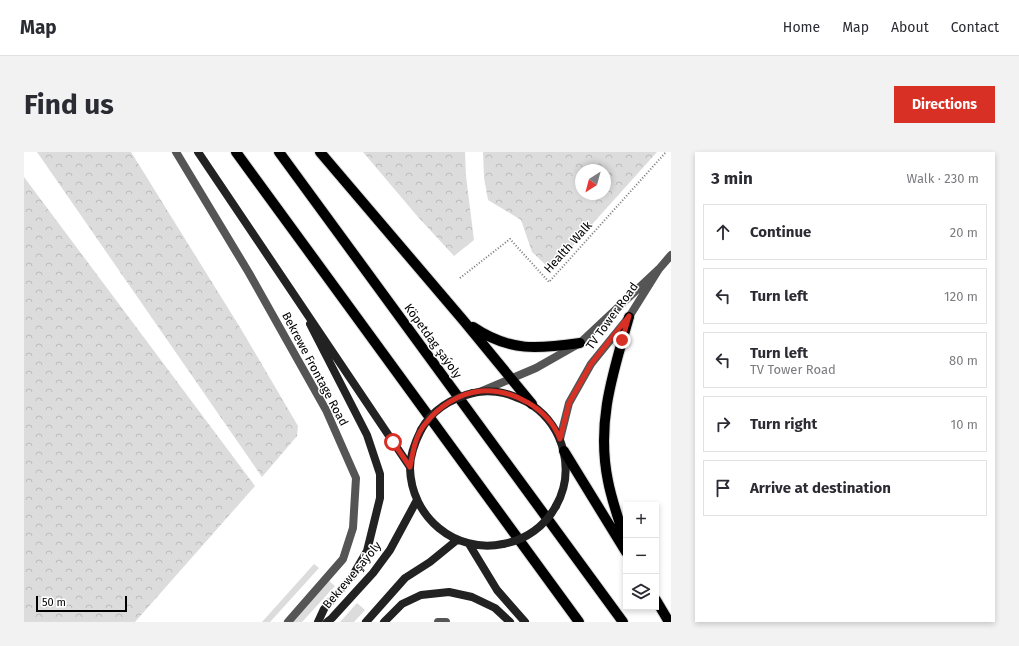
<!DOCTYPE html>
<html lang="en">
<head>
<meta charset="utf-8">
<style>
	:root { --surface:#fff; --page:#f2f2f3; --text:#2b2b33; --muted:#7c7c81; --line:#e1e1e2; --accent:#d93025 }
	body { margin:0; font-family:"Fira Sans",sans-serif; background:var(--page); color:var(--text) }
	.controls { position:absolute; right:12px; bottom:12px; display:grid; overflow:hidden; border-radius:0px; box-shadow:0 2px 6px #0003 }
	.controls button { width:36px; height:36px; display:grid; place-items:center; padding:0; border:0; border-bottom:1px solid var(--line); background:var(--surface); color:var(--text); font:20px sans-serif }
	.compass { position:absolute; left:551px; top:12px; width:36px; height:36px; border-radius:50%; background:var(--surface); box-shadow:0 2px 6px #0003; rotate:216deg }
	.scale { position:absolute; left:12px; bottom:10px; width:91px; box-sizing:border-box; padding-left:4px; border:2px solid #000; border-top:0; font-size:11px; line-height:14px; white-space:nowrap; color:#000; -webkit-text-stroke:3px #fff; paint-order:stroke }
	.stop { position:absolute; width:12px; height:12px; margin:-9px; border:3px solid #d93025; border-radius:50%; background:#fff }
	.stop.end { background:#d93025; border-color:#fff; box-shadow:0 1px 4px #0008 }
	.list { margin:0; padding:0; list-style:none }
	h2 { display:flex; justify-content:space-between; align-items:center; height:52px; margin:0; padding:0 16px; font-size:17px }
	h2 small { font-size:13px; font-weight:400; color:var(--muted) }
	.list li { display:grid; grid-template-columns:26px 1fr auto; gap:12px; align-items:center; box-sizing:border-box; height:56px; margin:0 8px 8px; padding:0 8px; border:1px solid var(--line); border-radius:0px }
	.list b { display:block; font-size:15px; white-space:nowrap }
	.list p { margin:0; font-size:13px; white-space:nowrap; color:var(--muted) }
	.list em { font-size:13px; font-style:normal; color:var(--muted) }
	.icon { flex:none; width:22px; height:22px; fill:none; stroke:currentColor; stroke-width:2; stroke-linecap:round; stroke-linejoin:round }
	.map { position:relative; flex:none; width:647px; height:470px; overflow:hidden; border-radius:0px }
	header { display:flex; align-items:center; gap:24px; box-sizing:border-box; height:56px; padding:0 20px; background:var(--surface); border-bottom:1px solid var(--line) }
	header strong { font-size:19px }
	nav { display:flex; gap:22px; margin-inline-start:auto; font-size:14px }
	.intro { display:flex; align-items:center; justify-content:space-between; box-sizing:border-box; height:96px; padding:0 24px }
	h1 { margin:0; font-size:28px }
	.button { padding:10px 18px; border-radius:0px; background:var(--accent); color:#fff; font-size:14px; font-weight:700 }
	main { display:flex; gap:24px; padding:0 24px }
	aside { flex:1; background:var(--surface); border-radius:0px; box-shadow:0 2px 6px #0003 }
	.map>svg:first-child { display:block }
	.green { fill:#dcdcdc }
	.forest { fill:url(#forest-crowns); fill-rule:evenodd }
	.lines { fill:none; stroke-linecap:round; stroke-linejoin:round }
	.primary-casing { stroke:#dbdbdb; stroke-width:12 }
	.path { stroke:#777; stroke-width:2; stroke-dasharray:1 2; stroke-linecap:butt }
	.minor { stroke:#555; stroke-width:8 }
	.tertiary { stroke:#555; stroke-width:8 }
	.secondary { stroke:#222; stroke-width:8 }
	.primary { stroke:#000; stroke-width:10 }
	.secondary-bridge { stroke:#222; stroke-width:8 }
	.route { stroke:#d93025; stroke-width:5 }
	.labels { text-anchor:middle; stroke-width:3; stroke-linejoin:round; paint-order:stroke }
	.street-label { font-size:12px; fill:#000; stroke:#fff }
</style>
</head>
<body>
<header>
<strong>Map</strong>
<nav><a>Home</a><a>Map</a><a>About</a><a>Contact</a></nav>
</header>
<div class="intro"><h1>Find us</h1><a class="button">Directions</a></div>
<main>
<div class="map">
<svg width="647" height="470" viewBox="0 0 647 470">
	<defs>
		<pattern id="forest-crowns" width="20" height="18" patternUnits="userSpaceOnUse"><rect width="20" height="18" fill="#dcdcdc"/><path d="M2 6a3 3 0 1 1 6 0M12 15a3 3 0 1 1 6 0" fill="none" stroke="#bbb"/></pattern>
	</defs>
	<rect width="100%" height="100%" fill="#fff"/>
	<path class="green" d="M 290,412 L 295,416 L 246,470 L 238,470 Z
		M 305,429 L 311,434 L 278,470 L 269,470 Z
		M 333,451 L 341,458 L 330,470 L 316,470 Z"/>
	<path class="forest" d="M 13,0 L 107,0 L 217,177 L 274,274 L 273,284 L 238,325 Z
		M 339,0 L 441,0 L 442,24 L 450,88 L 430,104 L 394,65 Z
		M 459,0 L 633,0 L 527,118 L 508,100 L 497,68 L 464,48 L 460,26 ZM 557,18 L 581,18 L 581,42 L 557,42 Z
		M 0,25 L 231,334 L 111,470 L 0,470 Z"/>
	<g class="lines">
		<defs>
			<path id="primary" d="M 212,0 L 555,470
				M 255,0 L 599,470
				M 296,0 L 439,168 L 508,252
				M 449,175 C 486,200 514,197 556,191
				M 540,299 L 602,400
				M 602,391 C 596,371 588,350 584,329 C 572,270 589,221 605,165
				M 632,448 L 645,470"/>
		</defs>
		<use href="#primary" class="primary-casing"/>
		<path class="path" d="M 436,126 L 486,87 L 525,130 L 642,0"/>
		<path class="minor" d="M 152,0 L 225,121 L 302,258 L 332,326 L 329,376 L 319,407 L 264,470
			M 414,470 L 422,470"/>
		<path class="tertiary" d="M 458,239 L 512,216 L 556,191 L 635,117
			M 536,287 L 545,251 L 567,212 L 605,165 L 635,117 L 647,103"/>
		<path class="secondary" d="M 174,0 L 386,315
			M 286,172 L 343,283 L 356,322 L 356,346 L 343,399 L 329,423 L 300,457 L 294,470
			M 449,241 C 464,237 481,240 494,246 C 499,248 504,250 508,253 C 541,276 551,320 532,354
			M 397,278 C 391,290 386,303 386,316 C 387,365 431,402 479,392
			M 445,392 L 473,438 L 501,470
			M 303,470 L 308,466 L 349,421 L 366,398 L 393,348
			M 342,470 L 381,426 L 406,410 L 433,388
			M 360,470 L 378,452 L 397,443 L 425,440 L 448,445 L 471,456 L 486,470"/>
		<use href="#primary" class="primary"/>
		<path class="secondary-bridge" d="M 397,278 C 408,258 428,246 449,241
			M 479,392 C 502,388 521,374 532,354"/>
	</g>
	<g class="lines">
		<path class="route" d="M 369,290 L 386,315 C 389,300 391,284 401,272 C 414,255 435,241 457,239 C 489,237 524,256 536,287 L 545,251 L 567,212 L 605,164 L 598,188"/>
	</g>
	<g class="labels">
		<g class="street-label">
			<text transform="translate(544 95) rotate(-48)" y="4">Health Walk</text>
			<text transform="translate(588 164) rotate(-54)" y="4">TV Tower Road</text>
			<text transform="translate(409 189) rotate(54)" y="4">Köpetdag şaýoly</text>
			<text transform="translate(291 217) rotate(62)" y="4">Bekrewe Frontage Road</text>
			<text transform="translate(328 423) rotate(-50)" y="4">Bekrewe şaýoly</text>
		</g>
	</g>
</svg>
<div class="controls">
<button>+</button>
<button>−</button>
<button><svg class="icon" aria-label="layers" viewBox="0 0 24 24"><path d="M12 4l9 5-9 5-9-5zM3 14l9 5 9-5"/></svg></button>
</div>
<svg class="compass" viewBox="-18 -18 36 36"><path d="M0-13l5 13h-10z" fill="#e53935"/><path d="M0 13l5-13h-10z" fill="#7c7c81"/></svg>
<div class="scale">50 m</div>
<div class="stop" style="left:369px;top:290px"></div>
<div class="stop end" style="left:598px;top:188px"></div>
</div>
<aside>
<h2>3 min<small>Walk · 230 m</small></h2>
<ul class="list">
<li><svg class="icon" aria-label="ahead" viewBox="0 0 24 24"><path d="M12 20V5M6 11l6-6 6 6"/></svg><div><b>Continue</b></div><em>20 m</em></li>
<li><svg class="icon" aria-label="left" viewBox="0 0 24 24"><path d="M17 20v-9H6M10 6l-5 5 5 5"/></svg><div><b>Turn left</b></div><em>120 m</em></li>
<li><svg class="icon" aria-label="left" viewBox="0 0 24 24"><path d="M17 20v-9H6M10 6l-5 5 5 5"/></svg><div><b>Turn left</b><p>TV Tower Road</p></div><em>80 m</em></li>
<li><svg class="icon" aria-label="right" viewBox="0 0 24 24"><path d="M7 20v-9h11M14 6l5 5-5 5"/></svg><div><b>Turn right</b></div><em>10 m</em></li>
<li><svg class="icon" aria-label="arrive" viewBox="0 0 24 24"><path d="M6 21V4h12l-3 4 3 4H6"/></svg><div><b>Arrive at destination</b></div></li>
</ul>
</aside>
</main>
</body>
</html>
